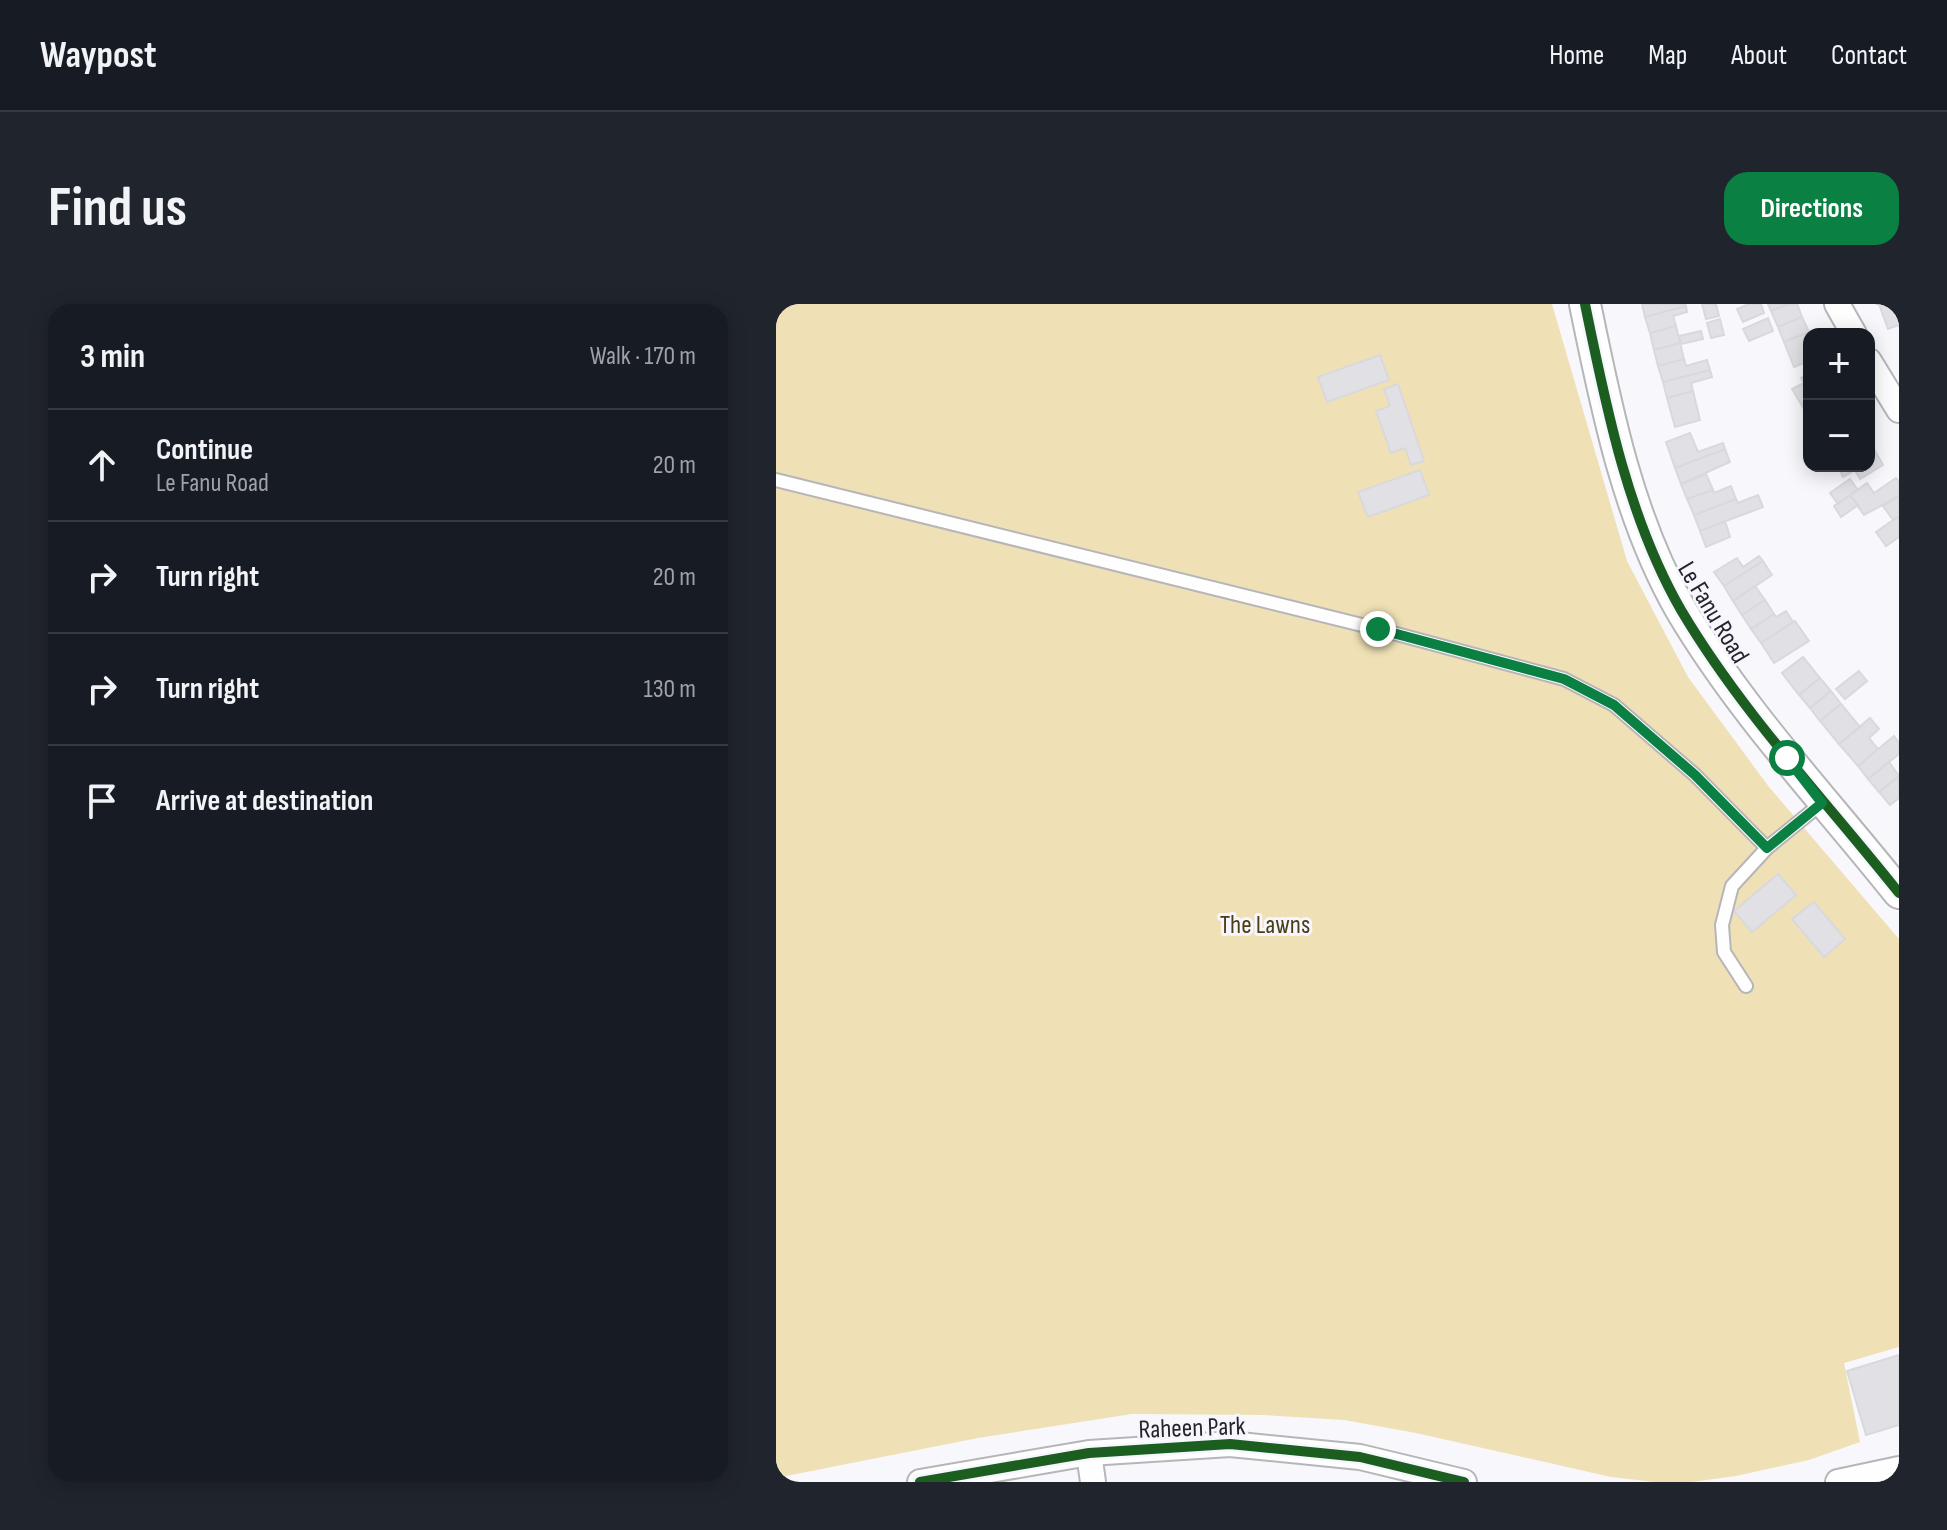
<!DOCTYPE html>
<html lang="en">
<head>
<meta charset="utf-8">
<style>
	:root { --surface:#171b24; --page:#20242c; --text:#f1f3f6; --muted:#9ea1a6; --line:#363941; --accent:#0b8043 }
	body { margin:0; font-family:"Sofia Sans Condensed",sans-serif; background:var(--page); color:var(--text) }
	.controls { position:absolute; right:24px; top:24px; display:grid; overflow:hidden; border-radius:16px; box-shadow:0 4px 20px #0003 }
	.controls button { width:72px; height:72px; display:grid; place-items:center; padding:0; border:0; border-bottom:2px solid var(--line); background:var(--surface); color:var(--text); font:40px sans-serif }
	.stop { position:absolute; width:24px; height:24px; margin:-18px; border:6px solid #0b8043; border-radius:50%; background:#fff }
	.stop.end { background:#0b8043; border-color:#fff; box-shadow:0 2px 8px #0008 }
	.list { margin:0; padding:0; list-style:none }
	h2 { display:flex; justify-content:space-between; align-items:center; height:104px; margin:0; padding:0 32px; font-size:34px }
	h2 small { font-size:26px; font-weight:400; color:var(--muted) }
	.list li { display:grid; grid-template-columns:52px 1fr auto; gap:24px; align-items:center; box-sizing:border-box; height:112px; padding:0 32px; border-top:2px solid var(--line) }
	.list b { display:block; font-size:30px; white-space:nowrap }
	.list p { margin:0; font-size:26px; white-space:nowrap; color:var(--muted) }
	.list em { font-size:26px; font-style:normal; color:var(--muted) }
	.icon { flex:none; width:44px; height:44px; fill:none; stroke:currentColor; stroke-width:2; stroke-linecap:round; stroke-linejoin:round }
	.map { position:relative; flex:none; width:1123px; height:1178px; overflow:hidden; border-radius:24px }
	header { display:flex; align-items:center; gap:48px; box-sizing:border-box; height:112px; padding:0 40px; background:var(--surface); border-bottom:2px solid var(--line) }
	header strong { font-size:38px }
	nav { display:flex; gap:44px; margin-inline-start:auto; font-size:28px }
	.intro { display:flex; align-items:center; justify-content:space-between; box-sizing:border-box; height:192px; padding:0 48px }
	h1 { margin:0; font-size:56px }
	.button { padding:20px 36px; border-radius:24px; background:var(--accent); color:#fff; font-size:28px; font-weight:700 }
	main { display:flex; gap:48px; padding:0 48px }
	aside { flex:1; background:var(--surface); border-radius:24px; box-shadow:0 4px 20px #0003 }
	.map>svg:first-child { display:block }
	.green { fill:#efe0b6 }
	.building { fill:#e1e1e5; stroke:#d9d9dd; stroke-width:2 }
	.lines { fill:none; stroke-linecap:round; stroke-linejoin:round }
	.service-casing { stroke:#b6b5b9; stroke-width:16 }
	.minor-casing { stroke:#b6b5b9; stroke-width:28 }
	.tertiary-casing { stroke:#b6b5b9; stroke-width:34 }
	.service { stroke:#fefeff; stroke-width:12 }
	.minor { stroke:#fefeff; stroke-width:24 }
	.tertiary { stroke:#fefeff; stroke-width:30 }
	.cycleway-casing { stroke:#f7f6fe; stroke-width:15 }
	.cycleway { stroke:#1b5e20; stroke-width:10 }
	.route { stroke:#0b8043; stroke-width:10 }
	.labels { text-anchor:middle; stroke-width:6; stroke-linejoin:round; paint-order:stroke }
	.street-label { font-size:26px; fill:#26262a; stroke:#f7f6fe }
	.park-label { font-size:26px; fill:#4b3e15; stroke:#f7f6fe }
</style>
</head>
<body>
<header>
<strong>Waypost</strong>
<nav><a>Home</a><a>Map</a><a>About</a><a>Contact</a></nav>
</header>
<div class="intro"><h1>Find us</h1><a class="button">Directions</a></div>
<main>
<aside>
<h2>3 min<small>Walk · 170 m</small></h2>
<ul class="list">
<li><svg class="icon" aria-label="ahead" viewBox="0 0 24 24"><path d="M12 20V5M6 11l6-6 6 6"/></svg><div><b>Continue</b><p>Le Fanu Road</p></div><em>20 m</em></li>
<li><svg class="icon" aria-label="right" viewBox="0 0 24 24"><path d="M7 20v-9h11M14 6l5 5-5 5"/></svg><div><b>Turn right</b></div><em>20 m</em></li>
<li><svg class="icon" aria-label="right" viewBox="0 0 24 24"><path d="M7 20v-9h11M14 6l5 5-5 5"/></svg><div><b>Turn right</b></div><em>130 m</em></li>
<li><svg class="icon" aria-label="arrive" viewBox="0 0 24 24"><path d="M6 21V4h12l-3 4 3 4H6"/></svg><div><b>Arrive at destination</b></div></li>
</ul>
</aside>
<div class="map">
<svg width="1123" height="1178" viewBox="0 0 1123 1178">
	<rect width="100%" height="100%" fill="#f8f8fc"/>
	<path class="green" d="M 0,0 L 776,0 L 851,257 L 912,373 L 993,483 L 1123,635 L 1123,1043 L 1068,1059 L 1084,1138 L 1033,1156 L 960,1172 L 915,1178 L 879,1178 L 835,1173 L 640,1129 L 568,1116 L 487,1111 L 356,1110 L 202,1134 L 0,1174 Z"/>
	<path class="building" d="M 866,0 L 909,0 L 910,2 L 869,13 Z
		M 926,0 L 940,0 L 943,12 L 930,15 Z
		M 973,0 L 985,0 L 988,9 L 967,18 L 961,5 Z
		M 992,0 L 1013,0 L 995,7 Z
		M 1013,0 L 1021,0 L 1026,13 L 1002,23 L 995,7 Z
		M 1103,0 L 1123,0 L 1123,21 L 1112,25 Z
		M 910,2 L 911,8 L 897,12 L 900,22 L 874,29 L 869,13 Z
		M 1026,13 L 1033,28 L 1008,38 L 1002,23 Z
		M 992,14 L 997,27 L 973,37 L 967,25 Z
		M 944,15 L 948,31 L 935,34 L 931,19 Z
		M 900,22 L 904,39 L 878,46 L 874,29 Z
		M 925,27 L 927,35 L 905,40 L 903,32 Z
		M 1033,28 L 1033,57 L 1018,63 L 1008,38 Z
		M 904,39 L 908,55 L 882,62 L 878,46 Z
		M 604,51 L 613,76 L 551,98 L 542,73 Z
		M 908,55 L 910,62 L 931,56 L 934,66 L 887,78 L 882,62 Z
		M 934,66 L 936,73 L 915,79 L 917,87 L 891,94 L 887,78 Z
		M 1033,70 L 1033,95 L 1025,100 L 1016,85 L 1028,79 L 1025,74 Z
		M 622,80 L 648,157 L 635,161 L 629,144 L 615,149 L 600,107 L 614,102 L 608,85 Z
		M 917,87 L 924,116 L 899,123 L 891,94 Z
		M 1033,95 L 1033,114 L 1025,100 Z
		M 914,129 L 922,148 L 947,139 L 949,145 L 899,164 L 890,138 Z
		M 1094,138 L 1107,161 L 1084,175 L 1079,166 L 1067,173 L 1062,162 L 1093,162 Z
		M 949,145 L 954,158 L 905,180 L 899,164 Z
		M 644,166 L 653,191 L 592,213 L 582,188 Z
		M 930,170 L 937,186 L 911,195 L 905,180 Z
		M 1120,174 L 1123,178 L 1123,192 L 1088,211 L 1074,191 L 1091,179 L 1098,189 Z
		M 1074,175 L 1082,186 L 1062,200 L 1054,189 Z
		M 955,182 L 960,195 L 918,211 L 911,195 L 937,186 L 938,189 Z
		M 982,191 L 987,203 L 924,227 L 918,211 L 960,195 L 962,199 Z
		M 1074,191 L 1082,201 L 1065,213 L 1058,202 Z
		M 1123,192 L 1123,212 L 1117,216 L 1107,202 Z
		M 1123,212 L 1123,233 L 1110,242 L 1100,228 Z
		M 949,217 L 954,233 L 930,243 L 924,227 Z
		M 983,252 L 987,257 L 948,282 L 938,268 L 961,254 L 967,263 Z
		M 987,257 L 996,271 L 957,297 L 948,282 Z
		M 979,282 L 989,296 L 966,311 L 957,297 Z
		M 989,296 L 998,310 L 975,325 L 966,311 Z
		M 1010,307 L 1017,318 L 985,339 L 975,325 L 998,310 L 1000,313 Z
		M 1019,317 L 1033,337 L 998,359 L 985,339 Z
		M 1027,353 L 1044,374 L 1023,391 L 1006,369 Z
		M 1083,367 L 1091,377 L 1069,395 L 1060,385 Z
		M 1044,374 L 1055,387 L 1034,404 L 1023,391 Z
		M 1055,387 L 1065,400 L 1044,417 L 1034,404 Z
		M 1065,400 L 1084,423 L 1063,440 L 1044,417 Z
		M 1094,414 L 1103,425 L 1093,434 L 1102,445 L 1082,462 L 1063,440 Z
		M 1118,432 L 1123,439 L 1123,450 L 1092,475 L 1082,462 Z
		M 1113,458 L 1123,472 L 1103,488 L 1092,475 Z
		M 1123,472 L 1123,494 L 1114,501 L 1103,488 Z
		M 1002,570 L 1020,591 L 976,628 L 958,607 Z
		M 1038,598 L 1069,635 L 1048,653 L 1016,615 Z
		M 1123,1051 L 1123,1121 L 1090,1131 L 1071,1067 Z"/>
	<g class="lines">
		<defs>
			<path id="service" d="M 0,176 L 602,325 L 788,375 L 838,401 L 919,471 L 991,544 L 1046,499
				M 970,682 L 948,648 L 946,621 L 956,582 L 991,544"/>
			<path id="minor" d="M 1061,0 L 1078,30
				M 1093,57 L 1123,106
				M 313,1149 L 317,1178
				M 144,1178 L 313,1149 L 454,1140 L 584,1153 L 688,1178
				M 1062,1178 L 1123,1165"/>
			<path id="tertiary" d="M 809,0 C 830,103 852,214 905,306 C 966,409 1049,496 1123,589"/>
		</defs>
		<use href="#service" class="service-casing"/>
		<use href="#minor" class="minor-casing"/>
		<use href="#tertiary" class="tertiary-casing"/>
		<use href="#service" class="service"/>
		<use href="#minor" class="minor"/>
		<use href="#tertiary" class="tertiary"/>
		<defs>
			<path id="cycleway" d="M 809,0 C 830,103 852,214 905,306 C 966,409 1049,496 1123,589
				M 144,1178 L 313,1149 L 454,1140 L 584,1153 L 688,1178"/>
		</defs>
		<use href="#cycleway" class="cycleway-casing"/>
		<use href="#cycleway" class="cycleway"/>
	</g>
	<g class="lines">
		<path class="route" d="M 602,325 L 788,375 L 838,401 L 919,471 L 991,544 L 1046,499 L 1011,454"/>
	</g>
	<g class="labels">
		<g class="street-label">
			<text transform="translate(938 308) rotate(59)" y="9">Le Fanu Road</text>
			<text transform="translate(416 1123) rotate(-2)" y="9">Raheen Park</text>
		</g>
		<g class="park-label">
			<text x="489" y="629">The Lawns</text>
		</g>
	</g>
</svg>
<div class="controls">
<button>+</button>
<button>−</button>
</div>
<div class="stop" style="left:1011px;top:454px"></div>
<div class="stop end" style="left:602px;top:325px"></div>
</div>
</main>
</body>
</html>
